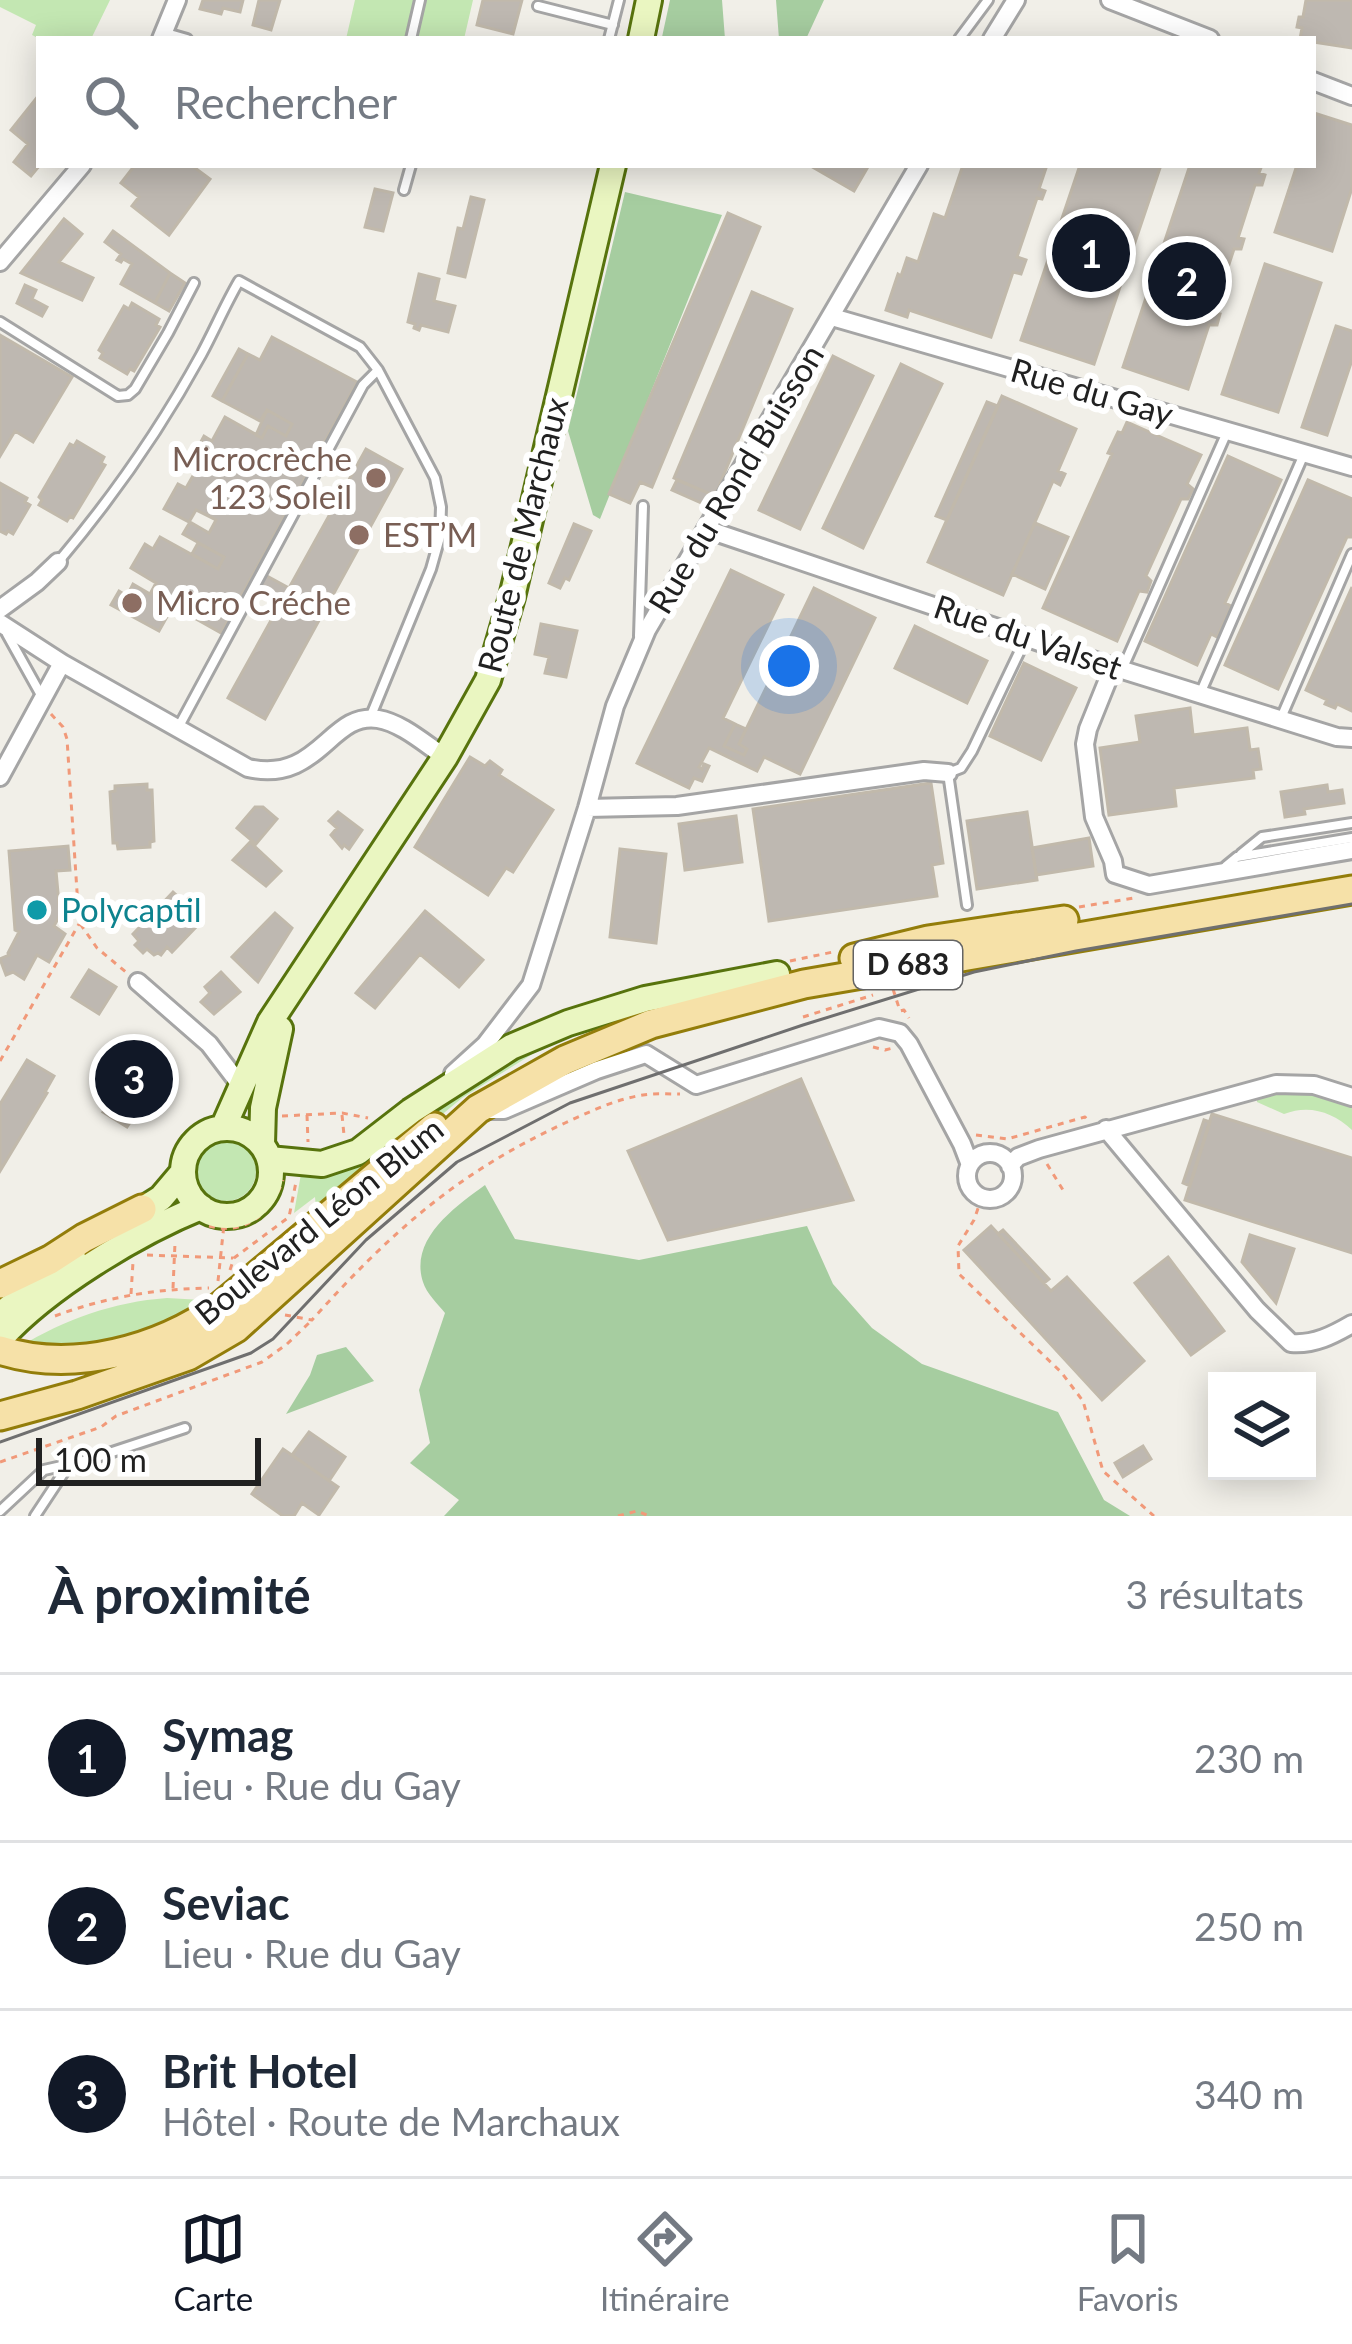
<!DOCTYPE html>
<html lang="fr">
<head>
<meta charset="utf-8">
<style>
	:root { --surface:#fff; --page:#f6f6f7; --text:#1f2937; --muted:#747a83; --line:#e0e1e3; --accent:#111827 }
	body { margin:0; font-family:Lato,sans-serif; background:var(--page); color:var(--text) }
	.controls { position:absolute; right:36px; bottom:36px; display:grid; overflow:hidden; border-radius:0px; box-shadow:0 6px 30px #0003 }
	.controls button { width:108px; height:108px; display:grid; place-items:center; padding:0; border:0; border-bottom:3px solid var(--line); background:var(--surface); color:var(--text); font:60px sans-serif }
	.scale { position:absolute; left:36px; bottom:30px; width:225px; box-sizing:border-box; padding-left:12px; border:6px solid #212121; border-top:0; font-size:33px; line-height:42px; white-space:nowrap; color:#212121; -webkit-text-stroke:9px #fff; paint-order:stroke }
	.you { position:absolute; left:789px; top:666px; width:42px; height:42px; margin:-30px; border:9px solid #fff; border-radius:50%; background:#1a73e8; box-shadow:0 0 0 18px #1a73e833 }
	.badge { display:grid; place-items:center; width:78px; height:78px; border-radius:50%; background:var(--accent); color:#fff; font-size:39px; font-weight:700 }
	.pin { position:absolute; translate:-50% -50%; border:6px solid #fff; box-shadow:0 3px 12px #0006 }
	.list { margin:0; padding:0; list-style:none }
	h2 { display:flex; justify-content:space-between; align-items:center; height:156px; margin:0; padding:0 48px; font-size:51px }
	h2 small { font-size:39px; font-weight:400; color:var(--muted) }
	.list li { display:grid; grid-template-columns:78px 1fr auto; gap:36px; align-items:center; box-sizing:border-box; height:168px; padding:0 48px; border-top:3px solid var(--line) }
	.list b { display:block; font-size:45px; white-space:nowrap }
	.list p { margin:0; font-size:39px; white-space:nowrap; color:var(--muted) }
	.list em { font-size:39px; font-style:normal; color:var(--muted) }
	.icon { flex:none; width:66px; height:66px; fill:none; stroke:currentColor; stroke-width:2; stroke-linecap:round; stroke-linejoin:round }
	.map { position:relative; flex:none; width:1352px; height:1516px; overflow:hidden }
	.search { position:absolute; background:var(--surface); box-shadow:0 6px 30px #0003; left:36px; right:36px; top:36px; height:132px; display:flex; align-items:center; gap:30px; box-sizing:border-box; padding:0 42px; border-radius:0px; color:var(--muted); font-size:45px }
	.sheet { height:660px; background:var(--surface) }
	nav { display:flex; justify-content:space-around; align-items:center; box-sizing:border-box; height:168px; border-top:3px solid var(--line); background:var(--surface); font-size:33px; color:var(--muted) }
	nav a { display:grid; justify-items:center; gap:6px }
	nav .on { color:var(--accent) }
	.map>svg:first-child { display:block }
	.grass { fill:#c3e7b2 }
	.forest { fill:#a6cda0 }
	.building { fill:#beb8b1; stroke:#c1b9ab; stroke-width:3 }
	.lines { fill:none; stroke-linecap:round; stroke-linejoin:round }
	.lane-casing { stroke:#a5a5a5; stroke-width:14 }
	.street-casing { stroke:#a5a5a5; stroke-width:22 }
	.secondary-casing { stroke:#57730d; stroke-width:30 }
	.primary-casing { stroke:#937d0a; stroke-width:33 }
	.path { stroke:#f19979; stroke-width:3; stroke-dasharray:6 6; stroke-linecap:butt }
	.lane { stroke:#fff; stroke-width:8 }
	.street { stroke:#fff; stroke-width:16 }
	.secondary { stroke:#eaf6c1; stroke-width:24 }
	.primary { stroke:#f6e1a8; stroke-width:27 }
	.tram { stroke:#6f6f6f; stroke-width:3 }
	.education-dot { fill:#8d6e63; stroke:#fff; stroke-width:4.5 }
	.culture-dot { fill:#0f9aa8; stroke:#fff; stroke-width:4.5 }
	.labels { text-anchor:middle; stroke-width:12; stroke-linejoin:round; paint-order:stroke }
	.shield { fill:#fff; stroke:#646464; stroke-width:3 }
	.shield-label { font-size:30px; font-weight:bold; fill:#212121 }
	.street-label { font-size:33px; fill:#212121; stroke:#fff }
	.education-label { font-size:33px; fill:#785e54; stroke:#fff; text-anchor:start }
	.culture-label { font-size:33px; fill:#0d838f; stroke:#fff; text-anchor:start }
</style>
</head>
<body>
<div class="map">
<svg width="1352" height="1516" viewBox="0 0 1352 1516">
	<rect width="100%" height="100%" fill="#f1efe8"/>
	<path class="grass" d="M 0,0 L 110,0 L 91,39 L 40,39 L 32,35 L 36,25 L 0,7 Z
		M 355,0 L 415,0 L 405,39 L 346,39 Z
		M 426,0 L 473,0 L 464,39 L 420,39 L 418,32 Z
		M 587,1027 L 547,1045 L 462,1098 L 317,1218 L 315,1197 L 294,1213 L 301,1174 L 331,1173 L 484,1070 Z
		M 1298,1092 L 1343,1101 L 1352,1106 L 1352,1130 C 1333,1112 1309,1104 1284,1114 L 1257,1102 L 1257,1098 L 1262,1095 Z
		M196 1171a30 30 0 1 1 60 0a30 30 0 1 1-60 0Z
		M 167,1298 L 220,1301 L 119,1348 L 19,1347 C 66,1319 113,1302 167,1298 Z"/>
	<path class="forest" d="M 670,0 L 722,0 L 725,39 L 662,37 Z
		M 776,0 L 824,0 L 806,39 L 779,39 Z
		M 625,192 L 722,215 L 600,519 L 593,515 L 568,431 Z
		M 485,1185 L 515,1239 L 639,1260 L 807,1226 L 833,1284 L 872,1328 L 922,1364 L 1058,1412 L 1104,1500 L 1130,1516 L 444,1516 L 459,1500 L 410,1463 L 430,1443 L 419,1390 L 445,1313 C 438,1304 426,1293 423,1282 C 409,1239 455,1207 485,1185 Z
		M 346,1347 L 374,1381 L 286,1414 L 310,1375 L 317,1355 Z"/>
	<path class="building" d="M 203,0 L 243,0 L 240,12 L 223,8 L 221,14 L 200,9 Z
		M 259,0 L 280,0 L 271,30 L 253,25 Z
		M 483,0 L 522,0 L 513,34 L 477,25 Z
		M 1306,0 L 1352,0 L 1352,48 L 1313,42 L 1313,39 L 1300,39 L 1302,28 L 1297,27 L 1299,17 L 1303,17 Z
		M 39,95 L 40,165 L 31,176 L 14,162 L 28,144 L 11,130 Z
		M 1314,113 L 1352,125 L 1352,188 L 1332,251 L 1275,232 L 1297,165 L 1313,165 Z
		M 135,165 L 191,165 L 210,179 L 169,235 L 132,206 L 139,197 L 121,183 Z
		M 809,165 L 869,165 L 854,191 Z
		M 963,165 L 1047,165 L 1039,189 L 1045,191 L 1042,199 L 1037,198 L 1017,257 L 1026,260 L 1021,274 L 1013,272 L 991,337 L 909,310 L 907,317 L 886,310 L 898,274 L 901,276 L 907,258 L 918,262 L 934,214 L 945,218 Z
		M 1080,165 L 1161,165 L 1094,364 L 1021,340 Z
		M 1190,165 L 1262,165 L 1259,173 L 1265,175 L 1262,185 L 1255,185 L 1238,238 L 1244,239 L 1241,249 L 1234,249 L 1213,313 L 1220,314 L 1217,325 L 1209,325 L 1188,389 L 1123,367 Z
		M 375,189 L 393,193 L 383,231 L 365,227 Z
		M 471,197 L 484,200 L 465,277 L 448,273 L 458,228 L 463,229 Z
		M 728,213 L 760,227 L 652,487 L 640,482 L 630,503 L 609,494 Z
		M 64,219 L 82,234 L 59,262 L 93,278 L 82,300 L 21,273 Z
		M 113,231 L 170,273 L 155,303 L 121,284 L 132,264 L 123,259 L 121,262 L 117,260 L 121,254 L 105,242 Z
		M 1265,264 L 1321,283 L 1278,412 L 1222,394 Z
		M 170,273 L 185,283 L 169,311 L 155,303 Z
		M 419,274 L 439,279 L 434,301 L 455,306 L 448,332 L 421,325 L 419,330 L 414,328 L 415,324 L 408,322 Z
		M 25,285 L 36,290 L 32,299 L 47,307 L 42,316 L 17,303 Z
		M 752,292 L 792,309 L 715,496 L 674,478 Z
		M 132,303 L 159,319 L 156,325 L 160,327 L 134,371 L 130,369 L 127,374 L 100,358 L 103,353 L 99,350 L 124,306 L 129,309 Z
		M 1336,326 L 1352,331 L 1352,360 L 1327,435 L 1302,427 Z
		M 0,335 L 72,377 L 33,442 L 15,431 L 0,456 Z
		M 272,337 L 357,382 L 221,633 L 173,606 L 159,631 L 111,605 L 119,591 L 127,596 L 133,584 L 150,594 L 156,583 L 131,568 L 145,544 L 153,549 L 160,537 L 218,569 L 224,557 L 183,534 L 190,522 L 209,533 L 216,520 L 196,510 L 189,522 L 164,509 L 178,484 L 186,488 L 198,467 L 190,462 L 204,436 L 212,441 L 225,417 L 262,438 L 268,426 L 286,436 L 292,424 L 267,410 L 260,421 L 222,401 L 248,354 L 260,360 Z
		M 239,349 L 248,354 L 222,401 L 213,396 Z
		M 833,356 L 873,376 L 800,529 L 759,510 Z
		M 901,364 L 942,384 L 863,548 L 823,528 Z
		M 1002,396 L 1076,429 L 1058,471 L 1065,474 L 1060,485 L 1053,481 L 1003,595 L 928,562 Z
		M 987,402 L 998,406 L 947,520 L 936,516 Z
		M 267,410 L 292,424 L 286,436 L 268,426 L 262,438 L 256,435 Z
		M 1127,422 L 1201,455 L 1187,484 L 1193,489 L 1188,499 L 1181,499 L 1146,576 L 1151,581 L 1147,592 L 1139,591 L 1117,641 L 1043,608 L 1112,454 L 1108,453 L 1118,432 L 1122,433 Z
		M 77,441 L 104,457 L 101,463 L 105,465 L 73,518 L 70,516 L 67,521 L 39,505 L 42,500 L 39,497 L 70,444 L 74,446 Z
		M 366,449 L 402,469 L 265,719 L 228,698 Z
		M 1228,456 L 1281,480 L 1225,603 L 1231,606 L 1217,637 L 1211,634 L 1197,665 L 1145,641 Z
		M 677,480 L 711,494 L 706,505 L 672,490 Z
		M 1308,480 L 1352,499 L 1352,537 L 1347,537 L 1278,689 L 1225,665 Z
		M 0,483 L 27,498 L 25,502 L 30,505 L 13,534 L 8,531 L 6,534 L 0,531 Z
		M 1035,523 L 1068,537 L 1045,589 L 1012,574 Z
		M 574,524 L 591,531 L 569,580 L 565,578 L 560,588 L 549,583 Z
		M 198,543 L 224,557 L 218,569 L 192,554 Z
		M 256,570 L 289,588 L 281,602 L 248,584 Z
		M 731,570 L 783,595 L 723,718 L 735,724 L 724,746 L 744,755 L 747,749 L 739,744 L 814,588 L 875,618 L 800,774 L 764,757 L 757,771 L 709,748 L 699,767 L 702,769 L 704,764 L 709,766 L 702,781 L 694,778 L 689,788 L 637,763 Z
		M 1352,587 L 1352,711 L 1337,704 L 1335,708 L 1325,704 L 1327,700 L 1306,690 Z
		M 541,624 L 577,631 L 566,677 L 545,673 L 549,657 L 535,654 Z
		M 915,626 L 987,661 L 967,703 L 895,668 Z
		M 1024,663 L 1076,688 L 1041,760 L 990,736 Z
		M 1190,708 L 1193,735 L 1247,728 L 1250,750 L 1258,749 L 1261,769 L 1253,770 L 1254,778 L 1174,788 L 1176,806 L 1109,815 L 1100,748 L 1140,742 L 1136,716 Z
		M 735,724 L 746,729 L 739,744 L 747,749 L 744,755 L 724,746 Z
		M 470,757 L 485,766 L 490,761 L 502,770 L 499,775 L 553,810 L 513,872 L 506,868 L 488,895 L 415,847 Z
		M 931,783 L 943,863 L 932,865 L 937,896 L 769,921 L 753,809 Z
		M 147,784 L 147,790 L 152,790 L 154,841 L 150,842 L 150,847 L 118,849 L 117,843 L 113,843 L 110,792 L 115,791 L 115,786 Z
		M 1327,785 L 1328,792 L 1342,790 L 1344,803 L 1304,809 L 1305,814 L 1285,817 L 1281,792 Z
		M 255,807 L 263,807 L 277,819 L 256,844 L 237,828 Z
		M 338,812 L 362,830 L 349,849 L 344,845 L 342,848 L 331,835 L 337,828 L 329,821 Z
		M 1027,812 L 1037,880 L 977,889 L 967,821 Z
		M 736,816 L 742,862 L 685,870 L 679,824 Z
		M 1089,838 L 1093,866 L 1036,875 L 1032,848 Z
		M 250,842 L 281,871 L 266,886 L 233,860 Z
		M 68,846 L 70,870 L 56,871 L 60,915 L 54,926 L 65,934 L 49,962 L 37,955 L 24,979 L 13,972 L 6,975 L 0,959 L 9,955 L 8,953 L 19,932 L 15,930 L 9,851 Z
		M 620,849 L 666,854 L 656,943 L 610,937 Z
		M 173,892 L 196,913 L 191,918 L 198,925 L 172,952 L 167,947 L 161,955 L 158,953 L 154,955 L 147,949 L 143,953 L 135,945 L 139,941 L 133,934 Z
		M 425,911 L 483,960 L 459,987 L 420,954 L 375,1008 L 356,993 Z
		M 275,913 L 292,928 L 258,982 L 232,957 Z
		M 89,970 L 116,987 L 99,1014 L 72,997 Z
		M 221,972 L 240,992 L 214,1014 L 201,1002 L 210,993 L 205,987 Z
		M 129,1037 L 149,1049 L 146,1053 L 163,1064 L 145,1093 L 149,1096 L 145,1101 L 137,1096 L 135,1099 L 140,1107 L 127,1127 L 103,1112 L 116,1092 L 111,1089 L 114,1085 L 119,1086 L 109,1080 L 128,1048 L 124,1045 Z
		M 27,1060 L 54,1076 L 45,1092 L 47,1093 L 0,1171 L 0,1104 Z
		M 801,1079 L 853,1200 L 668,1240 L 628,1151 Z
		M 1212,1114 L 1352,1158 L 1352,1253 L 1185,1200 Z
		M 1204,1120 L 1210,1122 L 1190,1186 L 1183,1183 Z
		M 991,1226 L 1051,1291 L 1067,1277 L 1144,1361 L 1102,1400 L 964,1250 Z
		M 1003,1230 L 1049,1279 L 1044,1283 L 998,1234 Z
		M 1250,1235 L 1294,1249 L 1276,1303 L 1242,1262 Z
		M 1168,1257 L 1224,1331 L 1191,1355 L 1135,1283 Z
		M 309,1432 L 345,1457 L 329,1481 L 292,1455 Z
		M 1143,1446 L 1151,1459 L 1123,1477 L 1115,1463 Z
		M 283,1449 L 338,1487 L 319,1515 L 302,1503 L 294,1516 L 283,1516 L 252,1494 Z"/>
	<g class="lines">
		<defs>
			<path id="lane" d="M 538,6 L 613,25
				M 166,33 L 187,39
				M 411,39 L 420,0
				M 609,39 L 619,0
				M 959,39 L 988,0
				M 404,190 L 411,165
				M 0,322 L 118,396 L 128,395 L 135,389 L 168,333 L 194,283
				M 59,561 C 113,497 161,428 201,355 C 214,331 225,305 239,281 L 360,347 L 378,370 L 435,478 L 441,507 L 440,537 L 431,569 L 370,718
				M 7,634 L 41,695
				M 639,636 L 643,506
				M 1122,670 L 1227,432
				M 1200,694 L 1304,454
				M 1281,718 L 1352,554
				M 178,728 L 363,385 L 378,370
				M 1241,854 L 1262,837 L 1352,823
				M 1226,866 L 1237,857 L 1352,838
				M 967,905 L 948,773 L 961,768 L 972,751 L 1026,638
				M 0,1511 L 44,1470 L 88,1460 L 185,1428
				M 35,1516 L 70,1463"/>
			<path id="street" d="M 1110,0 L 1210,39
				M 161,39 L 177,0
				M 992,39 L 1016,0
				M 1313,81 L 1352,96
				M 0,262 L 82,165
				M 832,317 L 1352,467
				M 706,529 L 1113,667 L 1337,737 L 1352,738
				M 0,609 L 37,582 L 58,562
				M 0,623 L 62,663 L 248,768 C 319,784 330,711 378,719 C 402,723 425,744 445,757
				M 1113,667 L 1088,729 L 1085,744 L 1094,817 L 1113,861 L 1115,874 L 1149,885 L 1352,850
				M 0,777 L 62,663
				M 587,808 L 677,806 L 924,771 L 948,773
				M 138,982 L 209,1044 L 241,1086
				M 453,1074 L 485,1045 L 531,985 L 587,808 L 615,706 L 647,630 L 919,165
				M 485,1110 L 504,1110 L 597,1070 L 646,1054 L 696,1085 L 879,1028 L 900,1033 L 909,1044 L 962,1144 L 970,1165
				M 1106,1129 L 1257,1310 L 1291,1343 C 1314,1345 1333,1335 1352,1324
				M967 1176a23 23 0 1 1 46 0a23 23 0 1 1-46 0Z
				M 1010,1166 L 1018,1157 L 1039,1149 L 1276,1084 L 1314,1085 L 1352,1097"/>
			<path id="secondary" d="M 641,39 L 649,0
				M 223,1128 L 270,1022 L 445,757 L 488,680 L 512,597 L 613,165
				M183 1172a44 44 0 1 1 88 0a44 44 0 1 1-88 0Z
				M 262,1144 L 263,1108 L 280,1029
				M 269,1159 L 322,1164 L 358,1152 L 411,1111 L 511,1047 L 568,1023 L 645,999 L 777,974
				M 126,1220 L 161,1198 L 183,1172
				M 0,1315 L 73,1257
				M 0,1339 C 47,1287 137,1233 201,1207"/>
			<path id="primary" d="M 854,958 L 928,940 L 1064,920
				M 0,1284 L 50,1260 L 84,1238 L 142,1209
				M 0,1350 C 74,1374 160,1349 221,1306 L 434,1127
				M 0,1416 L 77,1395 L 188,1356 L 236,1328 L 478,1109 L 565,1060 L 651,1024 L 804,984 L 1352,890"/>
		</defs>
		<use href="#lane" class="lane-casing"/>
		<use href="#street" class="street-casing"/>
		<use href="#secondary" class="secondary-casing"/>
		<use href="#primary" class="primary-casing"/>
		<path class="path" d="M 313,505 L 330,514
			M 51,714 L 63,727 L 67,739 L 79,922 L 97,948 L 127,973
			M 1079,907 L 1134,898
			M 790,961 L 833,952
			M 893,989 L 900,1011 L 904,1010 L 909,1018
			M 803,1017 L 873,995
			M 873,1047 L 885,1050 L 893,1048
			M 0,1061 L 79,924
			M 307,1115 L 308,1142
			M 342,1115 L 344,1135
			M 282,1116 L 342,1113 L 368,1118
			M 976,1135 L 1007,1139 L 1085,1117 L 1088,1121
			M 1047,1164 L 1063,1190
			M 982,1197 L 974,1220 L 958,1246 L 959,1274 L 1061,1372 L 1083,1401 L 1103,1471 L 1154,1516
			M 209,1226 C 246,1236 271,1213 283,1180
			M 147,1255 L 233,1258
			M 230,1270 L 234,1258 L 289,1217 L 296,1182
			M 218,1281 L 225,1215
			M 173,1288 L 175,1243
			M 131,1294 L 133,1262
			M 285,1315 L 312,1320 C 390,1233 458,1172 565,1123 C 589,1112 616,1099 643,1095 C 655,1093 668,1094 680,1094
			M 55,1316 C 106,1297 155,1289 209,1288
			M 0,1462 L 101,1427 L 116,1416 L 262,1362 L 287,1344 L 311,1321
			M 618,1516 L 637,1511 L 649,1516"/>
		<use href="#lane" class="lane"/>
		<use href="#street" class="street"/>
		<use href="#secondary" class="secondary"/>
		<use href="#primary" class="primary"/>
		<path class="tram" d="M 0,1442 L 251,1353 L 273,1339 L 366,1240 L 457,1162 L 570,1103 L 803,1025 L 974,972 L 1076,951 L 1352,904"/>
	</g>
	<g class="education-dot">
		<circle cx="376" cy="478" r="12"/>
		<circle cx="359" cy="535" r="12"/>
		<circle cx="132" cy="603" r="12"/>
	</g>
	<circle class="culture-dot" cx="37" cy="910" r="12"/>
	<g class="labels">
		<rect class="shield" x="854" y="941" width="108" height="48" rx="9"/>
		<g class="shield-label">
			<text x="908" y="975">D 683</text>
		</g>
		<g class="street-label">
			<text transform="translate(1092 392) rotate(16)" y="12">Rue du Gay</text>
			<text transform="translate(736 479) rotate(-59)" y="12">Rue du Rond Buisson</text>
			<text transform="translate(523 535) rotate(-76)" y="12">Route de Marchaux</text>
			<text transform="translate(1028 637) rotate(19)" y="12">Rue du Valset</text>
			<text transform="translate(319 1221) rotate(-39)" y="12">Boulevard Léon Blum</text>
		</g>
		<g class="education-label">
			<text x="352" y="471" text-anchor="end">Microcrèche<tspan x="352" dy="38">123 Soleil</tspan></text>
			<text x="383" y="547">EST’M</text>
			<text x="156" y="615">Micro Créche</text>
		</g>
		<g class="culture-label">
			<text x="61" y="922">Polycaptil</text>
		</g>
	</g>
</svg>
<div class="controls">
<button><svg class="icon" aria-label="layers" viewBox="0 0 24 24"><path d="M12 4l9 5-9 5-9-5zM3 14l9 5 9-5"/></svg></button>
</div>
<div class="scale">100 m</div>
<div class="you"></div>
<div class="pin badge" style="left:1091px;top:253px">1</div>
<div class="pin badge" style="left:1187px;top:281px">2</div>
<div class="pin badge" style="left:134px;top:1079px">3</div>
<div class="search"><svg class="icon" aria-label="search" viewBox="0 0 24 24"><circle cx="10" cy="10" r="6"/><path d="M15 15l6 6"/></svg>Rechercher</div>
</div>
<section class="sheet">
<h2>À proximité<small>3 résultats</small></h2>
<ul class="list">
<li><span class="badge">1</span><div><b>Symag</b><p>Lieu · Rue du Gay</p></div><em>230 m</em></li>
<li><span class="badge">2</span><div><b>Seviac</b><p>Lieu · Rue du Gay</p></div><em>250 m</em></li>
<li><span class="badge">3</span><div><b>Brit Hotel</b><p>Hôtel · Route de Marchaux</p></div><em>340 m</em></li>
</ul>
</section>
<nav>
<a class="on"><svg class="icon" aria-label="map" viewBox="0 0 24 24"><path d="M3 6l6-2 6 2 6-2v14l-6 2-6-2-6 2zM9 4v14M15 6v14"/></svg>Carte</a>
<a><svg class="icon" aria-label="directions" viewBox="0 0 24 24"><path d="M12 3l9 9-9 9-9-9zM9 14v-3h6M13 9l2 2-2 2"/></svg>Itinéraire</a>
<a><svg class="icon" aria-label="saved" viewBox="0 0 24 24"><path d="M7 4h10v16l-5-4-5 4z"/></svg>Favoris</a>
</nav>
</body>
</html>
